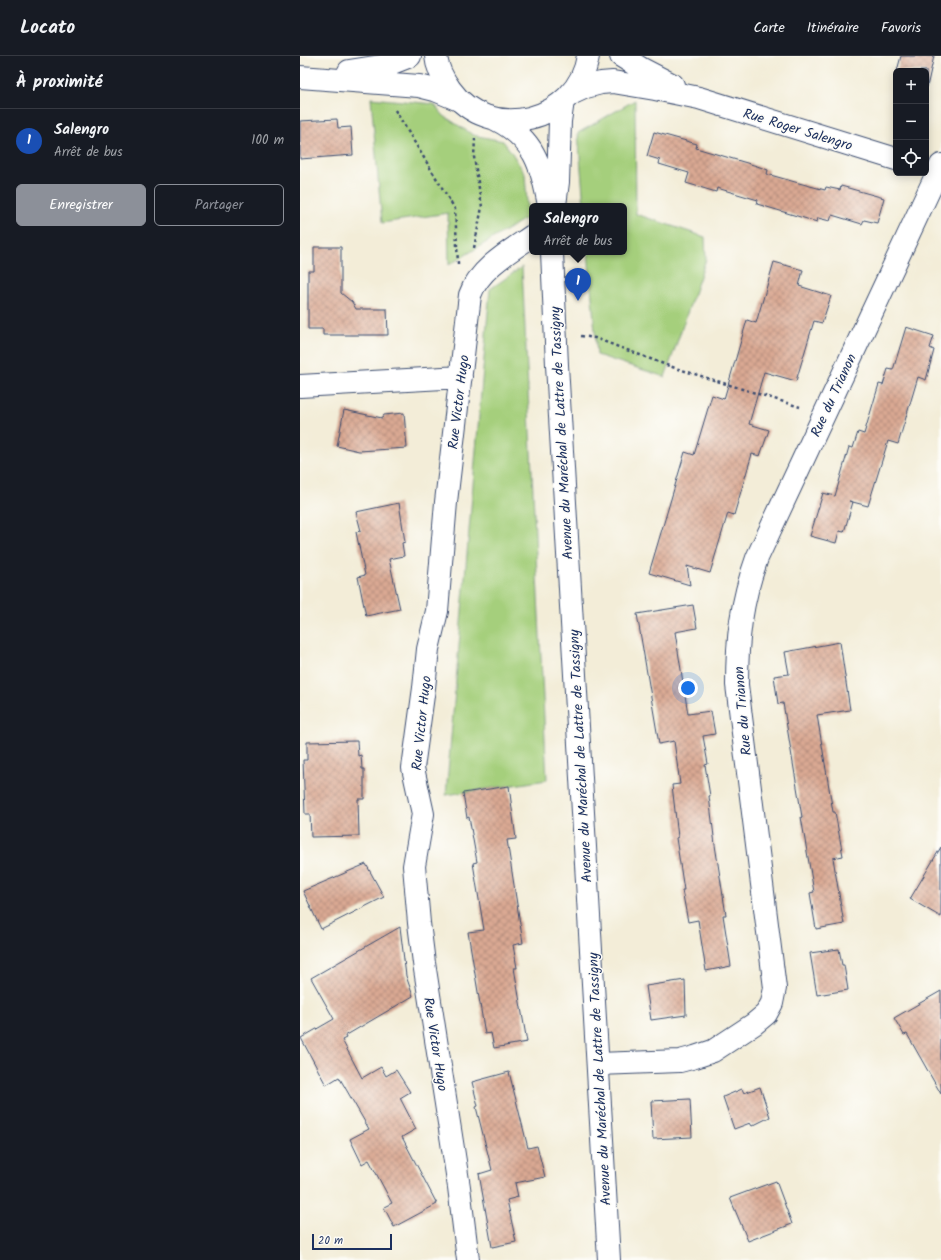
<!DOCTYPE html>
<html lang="fr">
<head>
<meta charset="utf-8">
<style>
	:root { --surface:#171b24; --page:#242831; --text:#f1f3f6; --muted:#9ea1a6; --line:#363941; --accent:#8c9099 }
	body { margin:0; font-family:Kalam,sans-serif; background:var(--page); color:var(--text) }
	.controls { position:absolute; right:12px; top:12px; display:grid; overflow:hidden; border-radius:6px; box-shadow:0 2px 10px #0003 }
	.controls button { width:36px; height:36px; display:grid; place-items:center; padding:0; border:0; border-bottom:1px solid var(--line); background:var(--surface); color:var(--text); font:20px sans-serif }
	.scale { position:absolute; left:12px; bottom:10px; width:80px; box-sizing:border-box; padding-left:4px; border:2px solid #1b2f5e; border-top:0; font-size:11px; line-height:14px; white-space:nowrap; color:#1b2f5e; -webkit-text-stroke:3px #fdfcf7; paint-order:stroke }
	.you { position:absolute; left:388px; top:632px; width:14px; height:14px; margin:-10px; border:3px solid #fff; border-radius:50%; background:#1a73e8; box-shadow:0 0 0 6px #1a73e833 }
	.badge { display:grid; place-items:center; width:26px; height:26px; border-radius:50%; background:var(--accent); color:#fff; font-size:13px; font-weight:700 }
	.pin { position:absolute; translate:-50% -33px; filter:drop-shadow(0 1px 2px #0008) }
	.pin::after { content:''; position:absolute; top:21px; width:14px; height:12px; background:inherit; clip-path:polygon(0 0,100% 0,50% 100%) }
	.popup { position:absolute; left:229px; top:147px; width:98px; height:52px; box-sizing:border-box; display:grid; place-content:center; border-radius:6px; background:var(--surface); filter:drop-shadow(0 1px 3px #0005); font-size:13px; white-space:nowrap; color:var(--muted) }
	.popup b { font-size:15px; color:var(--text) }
	.popup::after { content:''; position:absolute; left:50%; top:100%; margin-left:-8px; border:8px solid transparent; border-top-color:var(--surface) }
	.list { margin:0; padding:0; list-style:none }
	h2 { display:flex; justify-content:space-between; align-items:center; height:52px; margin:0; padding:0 16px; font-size:17px }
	h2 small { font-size:13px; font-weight:400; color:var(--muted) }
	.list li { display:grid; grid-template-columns:26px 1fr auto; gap:12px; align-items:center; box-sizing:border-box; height:64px; padding:0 16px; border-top:1px solid var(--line) }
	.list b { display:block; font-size:15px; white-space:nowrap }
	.list p { margin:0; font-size:13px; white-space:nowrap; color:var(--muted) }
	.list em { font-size:13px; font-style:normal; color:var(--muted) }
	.actions { display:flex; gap:8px; padding:12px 16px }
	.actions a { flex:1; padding:9px 0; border:1px solid var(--accent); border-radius:6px; text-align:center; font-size:14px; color:var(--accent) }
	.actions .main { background:var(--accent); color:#fff }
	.icon { flex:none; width:22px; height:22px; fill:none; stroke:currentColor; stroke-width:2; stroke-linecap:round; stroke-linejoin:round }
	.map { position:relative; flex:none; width:641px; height:1204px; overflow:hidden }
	header { display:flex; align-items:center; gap:24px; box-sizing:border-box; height:56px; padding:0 20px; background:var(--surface); border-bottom:1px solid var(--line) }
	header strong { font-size:19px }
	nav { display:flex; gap:22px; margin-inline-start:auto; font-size:14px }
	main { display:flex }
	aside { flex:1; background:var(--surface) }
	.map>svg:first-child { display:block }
	.green { fill:#a5cf7b; stroke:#607f6c }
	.building { fill:url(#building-cross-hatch) }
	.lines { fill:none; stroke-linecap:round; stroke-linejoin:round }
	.minor-casing { stroke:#3b4c70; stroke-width:24 }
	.major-casing { stroke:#3b4c70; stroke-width:24 }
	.path { stroke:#3b4c70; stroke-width:2.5; stroke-dasharray:3 3; stroke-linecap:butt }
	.minor { stroke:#fff; stroke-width:22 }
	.major { stroke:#fff; stroke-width:22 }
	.labels { text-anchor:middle; stroke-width:3; stroke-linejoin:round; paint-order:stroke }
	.street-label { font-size:14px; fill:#1b2f5e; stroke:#fdfcf7 }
</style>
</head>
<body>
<header>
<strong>Locato</strong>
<nav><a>Carte</a><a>Itinéraire</a><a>Favoris</a></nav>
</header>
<main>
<aside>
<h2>À proximité<small></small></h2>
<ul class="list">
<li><span class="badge" style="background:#1a4fb4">1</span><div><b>Salengro</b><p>Arrêt de bus</p></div><em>100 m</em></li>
</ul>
<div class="actions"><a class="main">Enregistrer</a><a>Partager</a></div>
</aside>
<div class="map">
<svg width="641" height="1204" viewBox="0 0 641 1204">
	<defs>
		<pattern id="building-cross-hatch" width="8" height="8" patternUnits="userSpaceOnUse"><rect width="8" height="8" fill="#daa993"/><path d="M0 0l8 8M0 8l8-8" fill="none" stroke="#b08a7b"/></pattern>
	</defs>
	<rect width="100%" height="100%" fill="#fdfcf7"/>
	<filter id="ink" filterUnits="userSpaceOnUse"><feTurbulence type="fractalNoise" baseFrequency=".025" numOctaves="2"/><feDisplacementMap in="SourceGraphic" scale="8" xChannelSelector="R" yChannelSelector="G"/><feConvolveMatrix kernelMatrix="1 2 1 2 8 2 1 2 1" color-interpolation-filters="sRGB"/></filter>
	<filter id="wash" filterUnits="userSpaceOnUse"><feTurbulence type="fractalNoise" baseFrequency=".012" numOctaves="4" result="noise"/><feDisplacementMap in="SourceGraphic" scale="16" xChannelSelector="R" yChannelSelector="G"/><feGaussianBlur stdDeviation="0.9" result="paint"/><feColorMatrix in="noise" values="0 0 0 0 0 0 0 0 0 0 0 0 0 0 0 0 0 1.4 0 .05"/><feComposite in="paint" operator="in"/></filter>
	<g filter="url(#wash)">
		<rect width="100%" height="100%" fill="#f3edd8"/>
		<path class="green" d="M 71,42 L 134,48 L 144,60 L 173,79 L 203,85 L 212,97 L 225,118 L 228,161 L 149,209 L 148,157 L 82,167 Z
			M 335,44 L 336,158 L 405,181 L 406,203 L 365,321 L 297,299 L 288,196 L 324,196 L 324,150 L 284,150 L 278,77 Z
			M 222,211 L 247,724 L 146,739 L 190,233 Z"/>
		<g id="blocks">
			<path class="building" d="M 601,0 L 634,0 L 627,31 L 626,15 L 597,15 Z
				M 37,63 L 38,72 L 51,71 L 53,99 L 0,103 L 0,65 Z
				M 354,76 L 397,88 L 396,92 L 457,110 L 468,114 L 467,118 L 495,126 L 525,134 L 526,131 L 540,134 L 541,130 L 584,142 L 577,167 L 564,164 L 562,168 L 532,159 L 530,165 L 518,162 L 517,166 L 457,148 L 458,144 L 417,132 L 416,136 L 386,127 L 389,117 L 359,108 L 360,104 L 347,100 Z
				M 14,191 L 41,191 L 41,237 L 52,246 L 56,253 L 87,253 L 88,279 L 23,279 L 23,273 L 8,273 L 8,215 L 14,215 Z
				M 474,206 L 503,214 L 499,230 L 531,240 L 522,267 L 514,265 L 496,325 L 464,316 L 449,368 L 469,374 L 460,400 L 452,398 L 434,459 L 428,457 L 410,517 L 387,510 L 390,529 L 349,517 L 385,396 L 394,399 L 412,339 L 424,343 L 447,264 L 456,267 Z
				M 606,271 L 634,280 L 630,292 L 634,294 L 626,324 L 618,321 L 598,388 L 588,385 L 568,450 L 549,445 L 553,446 L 544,476 L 539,475 L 536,487 L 510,480 L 523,437 L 535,440 L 549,391 L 553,392 L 558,376 L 564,378 L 579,328 L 583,329 L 588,313 L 593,314 Z
				M 44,354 L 82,362 L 84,359 L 104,357 L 107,392 L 59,395 L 37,390 Z
				M 99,447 L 105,486 L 102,487 L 104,500 L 89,503 L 100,553 L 66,560 L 58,521 L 65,519 L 56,476 L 61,475 L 56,456 Z
				M 393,549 L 397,572 L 375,576 L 388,658 L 411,655 L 415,678 L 403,680 L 408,708 L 405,709 L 410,740 L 409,740 L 415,789 L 426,859 L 423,859 L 431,910 L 406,915 L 398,864 L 388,866 L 382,834 L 384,834 L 376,782 L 378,781 L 372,729 L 380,728 L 374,685 L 359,688 L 337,558 Z
				M 540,586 L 550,654 L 517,659 L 533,756 L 535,756 L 543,800 L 533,802 L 544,868 L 516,873 L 510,837 L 514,836 L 501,761 L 502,761 L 483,647 L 478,648 L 474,620 L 489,618 L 485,596 Z
				M 57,685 L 58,700 L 61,699 L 62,713 L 64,713 L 64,743 L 58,743 L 59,780 L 11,781 L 10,758 L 5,758 L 3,704 L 7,704 L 7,686 Z
				M 209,730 L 216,783 L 207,784 L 223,887 L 213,889 L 217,912 L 214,912 L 227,986 L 194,992 L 191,977 L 185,978 L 168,876 L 184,874 L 173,807 L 177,806 L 169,761 L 167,762 L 163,737 Z
				M 641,791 L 641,861 L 610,843 Z
				M 66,808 L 84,841 L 21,873 L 3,835 Z
				M 100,871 L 106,920 L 113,940 L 45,980 L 46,982 L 42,984 L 62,1022 L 81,1011 L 86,1020 L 96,1014 L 110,1036 L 100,1042 L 116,1073 L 102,1081 L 137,1148 L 94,1171 L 84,1151 L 92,1147 L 69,1104 L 62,1108 L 50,1083 L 69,1073 L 39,1021 L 26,1029 L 1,982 L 34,963 L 11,922 Z
				M 539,893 L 542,909 L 544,909 L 548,934 L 517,939 L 510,897 Z
				M 385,924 L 386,959 L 351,964 L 346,930 Z
				M 641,935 L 641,1038 L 607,978 L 604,979 L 594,962 Z
				M 209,1016 L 228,1092 L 237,1090 L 245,1121 L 215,1127 L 218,1141 L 207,1144 L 216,1186 L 192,1191 L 179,1118 L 192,1114 L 176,1051 L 178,1050 L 172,1026 Z
				M 460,1031 L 470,1061 L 452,1070 L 450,1067 L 434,1073 L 423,1041 L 442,1033 L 444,1037 Z
				M 390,1043 L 392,1081 L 353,1083 L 351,1045 Z
				M 476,1125 L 492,1168 L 448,1185 L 430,1142 Z"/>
		</g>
	</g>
	<g filter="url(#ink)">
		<use href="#blocks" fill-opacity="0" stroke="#3b4c70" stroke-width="1"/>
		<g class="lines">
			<defs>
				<path id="minor" d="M 321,0 L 342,13 L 373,29
					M 49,15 L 87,9 L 110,0
					M 0,21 L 119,30 L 135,34 L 159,44
					M 271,38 L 286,31 L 301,27 L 313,26 L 355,33 L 399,42 L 596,103
					M 0,330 L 161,321
					M 298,1008 L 380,1005 L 395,1001 L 413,995 L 454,968 L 466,958 L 472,947 L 475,932 L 437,629 C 437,583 441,546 457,502 L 641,109
					M 168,1204 L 159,1131 L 124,907 L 119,867 L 114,810 L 123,758 L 113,712 L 124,632 L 128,593 L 137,555 L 146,446 L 170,239 C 179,213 210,195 232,180"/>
				<path id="major" d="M 136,0 C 137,12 143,23 150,33 C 189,88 278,66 288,0
					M 195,63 C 234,82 242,110 249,150
					M 255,149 L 258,126 L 260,65 L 263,45
					M 252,196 L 257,309 L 309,1204"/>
			</defs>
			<use href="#minor" class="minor-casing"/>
			<use href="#major" class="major-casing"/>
			<path class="path" d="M 95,54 L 155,153 L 158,208
				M 174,192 L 182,151 L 174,101 L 175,83
				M 281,280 L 295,282 L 369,310 L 500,351"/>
			<use href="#minor" class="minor"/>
			<use href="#major" class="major"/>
		</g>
	</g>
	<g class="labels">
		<g class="street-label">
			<text transform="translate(498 73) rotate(17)" y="5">Rue Roger Salengro</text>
			<text transform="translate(533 339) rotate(-65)" y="5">Rue du Trianon</text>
			<text transform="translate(158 346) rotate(-83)" y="5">Rue Victor Hugo</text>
			<text transform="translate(261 377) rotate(-93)" y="5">Avenue du Maréchal de Lattre de Tassigny</text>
			<text transform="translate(442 655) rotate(-95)" y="5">Rue du Trianon</text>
			<text transform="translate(121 667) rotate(-84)" y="5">Rue Victor Hugo</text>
			<text transform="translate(280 700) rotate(-93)" y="5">Avenue du Maréchal de Lattre de Tassigny</text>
			<text transform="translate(136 988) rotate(81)" y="5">Rue Victor Hugo</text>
			<text transform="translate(299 1023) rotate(-93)" y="5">Avenue du Maréchal de Lattre de Tassigny</text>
		</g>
	</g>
</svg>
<div class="controls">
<button>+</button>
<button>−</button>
<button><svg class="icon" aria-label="locate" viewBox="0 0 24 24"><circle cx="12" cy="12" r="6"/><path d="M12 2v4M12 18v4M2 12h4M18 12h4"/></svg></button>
</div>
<div class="scale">20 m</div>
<div class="you"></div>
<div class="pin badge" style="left:278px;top:245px;background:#1a4fb4">1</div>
<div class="popup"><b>Salengro</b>Arrêt de bus</div>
</div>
</main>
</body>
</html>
